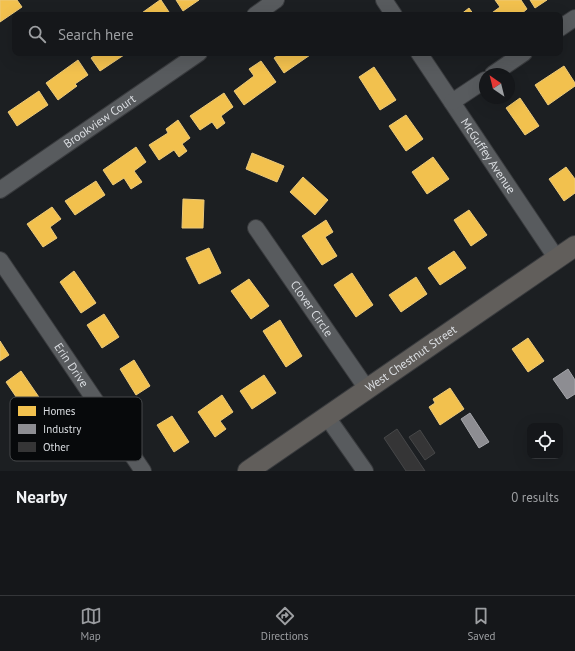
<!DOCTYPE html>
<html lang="en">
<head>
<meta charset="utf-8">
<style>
	:root { --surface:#15171a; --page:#222427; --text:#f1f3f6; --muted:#9d9fa2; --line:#343639; --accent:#989a9e }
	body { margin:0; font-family:"PT Sans",sans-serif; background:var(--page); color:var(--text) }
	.controls { position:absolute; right:12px; bottom:12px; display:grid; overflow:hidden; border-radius:8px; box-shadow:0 4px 16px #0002 }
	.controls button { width:36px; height:36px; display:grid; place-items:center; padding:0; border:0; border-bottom:1px solid var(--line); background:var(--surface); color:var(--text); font:20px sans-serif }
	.compass { position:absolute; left:479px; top:68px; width:36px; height:36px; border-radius:50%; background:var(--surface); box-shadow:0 4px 16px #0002; rotate:325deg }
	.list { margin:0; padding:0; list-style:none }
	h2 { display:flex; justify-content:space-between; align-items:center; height:52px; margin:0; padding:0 16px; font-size:17px }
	h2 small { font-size:13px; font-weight:400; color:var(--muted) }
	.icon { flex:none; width:22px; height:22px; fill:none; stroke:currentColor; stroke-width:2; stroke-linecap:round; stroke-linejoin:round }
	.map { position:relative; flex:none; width:575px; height:471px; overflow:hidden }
	.search { position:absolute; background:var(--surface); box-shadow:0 4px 16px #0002; left:12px; right:12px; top:12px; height:44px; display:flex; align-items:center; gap:10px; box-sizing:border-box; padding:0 14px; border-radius:8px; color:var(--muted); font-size:15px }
	.sheet { height:124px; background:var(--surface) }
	nav { display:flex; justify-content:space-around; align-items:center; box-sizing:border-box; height:56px; border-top:1px solid var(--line); background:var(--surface); font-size:11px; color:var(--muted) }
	nav a { display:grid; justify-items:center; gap:2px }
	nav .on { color:var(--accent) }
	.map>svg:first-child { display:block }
	.homes { fill:#f2c14e; stroke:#ebc97a }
	.industry { fill:#8d8d92; stroke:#a4a5aa }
	.building { fill:#353536; stroke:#464748 }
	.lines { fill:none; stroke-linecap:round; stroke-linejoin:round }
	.minor-casing { stroke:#393b3e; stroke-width:18 }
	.major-casing { stroke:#393b3e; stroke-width:22 }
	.minor { stroke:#585b5e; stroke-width:16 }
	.major { stroke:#615e5b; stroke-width:20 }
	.labels { text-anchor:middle; stroke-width:4; stroke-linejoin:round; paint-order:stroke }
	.street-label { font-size:12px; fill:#dadde1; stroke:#07090b }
	.key { fill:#07090b; stroke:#46494b; stroke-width:1 }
	.key-label { font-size:11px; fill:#dadde1 }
</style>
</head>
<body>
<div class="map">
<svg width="575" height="471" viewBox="0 0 575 471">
	<rect width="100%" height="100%" fill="#1c1f22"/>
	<path class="homes" d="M 0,0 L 17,0 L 22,7 L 0,22 Z
		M 161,0 L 171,15 L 139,15 L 160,0 Z
		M 176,0 L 199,0 L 183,11 Z
		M 495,0 L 521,0 L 527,9 L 520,15 L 489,15 L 500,7 Z
		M 530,0 L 547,0 L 535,8 Z
		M 469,8 L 474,15 L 460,15 Z
		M 98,53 L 127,53 L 100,71 L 91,58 Z
		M 281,53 L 313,53 L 284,73 L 274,58 Z
		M 78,60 L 88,75 L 75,84 L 77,86 L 58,100 L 46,83 Z
		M 261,61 L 276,82 L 244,105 L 234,91 L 254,76 L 249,69 Z
		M 564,66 L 575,83 L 575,86 L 548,105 L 535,85 Z
		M 374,67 L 396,100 L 380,110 L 359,77 Z
		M 39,91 L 48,105 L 17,126 L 8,112 Z
		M 224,93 L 233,107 L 221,116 L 225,123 L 217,129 L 212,122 L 200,130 L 190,116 Z
		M 520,98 L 539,126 L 525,135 L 506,108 Z
		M 406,115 L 423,139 L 406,151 L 389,126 Z
		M 178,120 L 190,138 L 182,144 L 187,151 L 179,157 L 174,150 L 159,160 L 149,145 L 168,133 L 166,129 Z
		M 136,147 L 146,162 L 134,171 L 142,182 L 131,189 L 124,178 L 113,185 L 103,170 Z
		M 252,153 L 284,166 L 277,182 L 246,169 Z
		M 433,157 L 449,179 L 427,194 L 412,172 Z
		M 566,167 L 575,179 L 575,193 L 564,201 L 549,179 Z
		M 303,177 L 328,200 L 315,215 L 290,192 Z
		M 96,181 L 105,195 L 75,215 L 65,201 Z
		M 183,199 L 204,200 L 203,228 L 182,228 Z
		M 52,207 L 61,219 L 50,227 L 57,238 L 43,247 L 27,224 Z
		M 469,210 L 487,235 L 471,246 L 454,220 Z
		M 326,220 L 333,232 L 325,237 L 337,256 L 322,265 L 302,236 Z
		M 209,248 L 221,273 L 199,284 L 186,258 Z
		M 454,251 L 466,268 L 440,285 L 428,268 Z
		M 74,271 L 96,303 L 81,313 L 60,282 Z
		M 352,273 L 373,305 L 356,317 L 334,285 Z
		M 416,277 L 427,294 L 401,312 L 389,295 Z
		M 249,279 L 269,306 L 251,319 L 231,291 Z
		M 104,314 L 119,337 L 102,348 L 87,325 Z
		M 280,320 L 302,356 L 286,367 L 263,331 Z
		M 528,338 L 544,361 L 528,372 L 512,349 Z
		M 0,341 L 9,355 L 0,361 Z
		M 134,360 L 150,386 L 136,395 L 120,369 Z
		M 21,371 L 43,403 L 27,413 L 6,382 Z
		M 264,375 L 276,393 L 252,409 L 240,391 Z
		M 450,388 L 464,409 L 440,425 L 429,407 L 435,403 L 433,399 Z
		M 222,395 L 233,412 L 220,421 L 226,429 L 215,437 L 198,412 Z
		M 172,416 L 189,442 L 174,452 L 157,425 Z"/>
	<path class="industry" d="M 568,369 L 575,380 L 575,394 L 567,399 L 553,379 Z
		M 470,413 L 489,442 L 479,448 L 461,419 Z"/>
	<path class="building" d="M 397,429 L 425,471 L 406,471 L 384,438 Z
		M 420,430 L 435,453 L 425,460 L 409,437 Z"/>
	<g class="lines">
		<defs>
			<g id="minor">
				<path d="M 384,0 L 394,15"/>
				<path d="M 255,15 L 276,0"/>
				<path d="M 560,28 L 575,18"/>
				<path id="s1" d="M 419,53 L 557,259"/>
				<path d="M 493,74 L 524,53"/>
				<path d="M 452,102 L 485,80"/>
				<path id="s2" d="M 0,190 L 199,53"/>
				<path id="s3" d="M 256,228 L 367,389"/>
				<path id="s4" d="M 0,260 L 143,471"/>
				<path d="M 327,417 L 365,471"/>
			</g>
			<g id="major">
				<path id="s5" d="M 248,471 L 575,246"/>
			</g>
		</defs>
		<use href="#minor" class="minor-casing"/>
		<use href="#major" class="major-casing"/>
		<use href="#minor" class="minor"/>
		<use href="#major" class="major"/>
	</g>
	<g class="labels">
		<g class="street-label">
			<text dy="4" stroke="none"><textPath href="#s2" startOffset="121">Brookview Court</textPath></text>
			<text dy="4" stroke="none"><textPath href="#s1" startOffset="124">McGuffey Avenue</textPath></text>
			<text dy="4" stroke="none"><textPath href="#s3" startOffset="98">Clover Circle</textPath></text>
			<text dy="4" stroke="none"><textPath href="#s5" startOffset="198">West Chestnut Street</textPath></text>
			<text dy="4" stroke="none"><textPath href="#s4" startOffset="127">Erin Drive</textPath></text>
		</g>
	</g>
	<rect x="10" y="397" width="132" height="64" rx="6" class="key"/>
	<rect x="18" y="406" width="18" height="10" fill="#f2c14e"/>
	<rect x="18" y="424" width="18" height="10" fill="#8d8d92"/>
	<rect x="18" y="442" width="18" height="10" fill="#353536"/>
	<g class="key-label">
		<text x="43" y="415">Homes</text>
		<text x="43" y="433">Industry</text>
		<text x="43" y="451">Other</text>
	</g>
</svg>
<div class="controls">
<button><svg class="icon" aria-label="locate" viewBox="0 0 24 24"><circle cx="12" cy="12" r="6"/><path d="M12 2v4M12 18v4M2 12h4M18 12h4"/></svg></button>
</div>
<svg class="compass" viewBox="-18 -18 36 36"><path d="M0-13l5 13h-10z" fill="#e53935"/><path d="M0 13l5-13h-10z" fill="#9d9fa2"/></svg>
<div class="search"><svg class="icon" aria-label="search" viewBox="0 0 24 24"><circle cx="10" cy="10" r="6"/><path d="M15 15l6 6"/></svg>Search here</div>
</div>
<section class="sheet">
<h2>Nearby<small>0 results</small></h2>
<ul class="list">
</ul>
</section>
<nav>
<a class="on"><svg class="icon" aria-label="map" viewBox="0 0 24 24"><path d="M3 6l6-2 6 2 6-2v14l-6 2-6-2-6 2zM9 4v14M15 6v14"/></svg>Map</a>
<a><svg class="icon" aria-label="directions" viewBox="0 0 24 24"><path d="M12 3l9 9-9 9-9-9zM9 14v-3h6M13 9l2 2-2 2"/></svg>Directions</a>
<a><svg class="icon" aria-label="saved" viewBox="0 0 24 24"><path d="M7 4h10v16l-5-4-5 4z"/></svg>Saved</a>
</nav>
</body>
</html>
